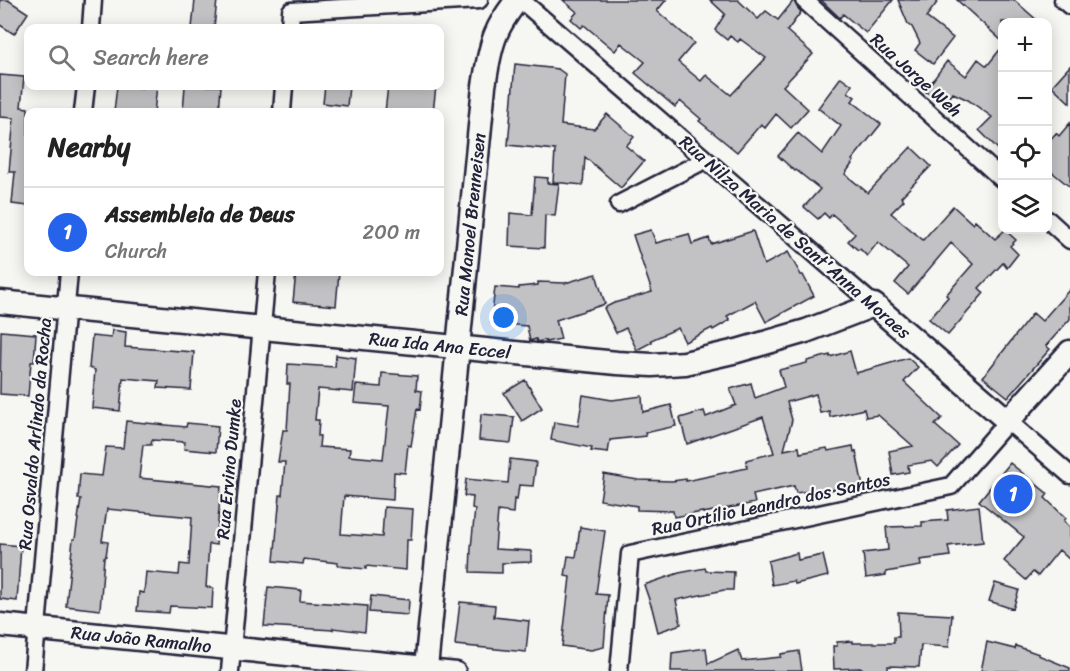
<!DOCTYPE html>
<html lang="en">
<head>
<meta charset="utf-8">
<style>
	:root { --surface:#fff; --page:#f2f2f2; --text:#222; --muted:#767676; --line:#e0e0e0; --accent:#2563eb }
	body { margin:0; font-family:Sriracha,sans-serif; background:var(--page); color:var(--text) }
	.controls { position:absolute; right:18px; top:18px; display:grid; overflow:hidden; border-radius:12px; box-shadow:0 3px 15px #0003 }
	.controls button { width:54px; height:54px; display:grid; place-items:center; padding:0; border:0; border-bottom:2px solid var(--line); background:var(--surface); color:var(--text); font:30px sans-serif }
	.you { position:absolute; left:504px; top:318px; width:21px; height:21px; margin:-15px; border:4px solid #fff; border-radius:50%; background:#1a73e8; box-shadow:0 0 0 9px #1a73e833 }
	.badge { display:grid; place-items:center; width:39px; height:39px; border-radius:50%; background:var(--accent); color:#fff; font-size:20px; font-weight:700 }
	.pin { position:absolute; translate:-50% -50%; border:3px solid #fff; box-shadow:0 2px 6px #0006 }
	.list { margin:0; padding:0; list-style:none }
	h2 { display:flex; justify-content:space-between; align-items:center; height:78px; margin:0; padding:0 24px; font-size:26px }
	h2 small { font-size:20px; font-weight:400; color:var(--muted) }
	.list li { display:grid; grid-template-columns:39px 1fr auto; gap:18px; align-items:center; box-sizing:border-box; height:90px; padding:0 24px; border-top:2px solid var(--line) }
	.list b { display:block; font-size:22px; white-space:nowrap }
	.list p { margin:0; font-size:20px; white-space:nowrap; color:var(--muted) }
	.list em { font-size:20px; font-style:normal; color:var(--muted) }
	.icon { flex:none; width:33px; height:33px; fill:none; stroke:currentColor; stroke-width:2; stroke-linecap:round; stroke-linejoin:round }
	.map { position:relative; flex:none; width:1070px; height:671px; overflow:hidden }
	.search { position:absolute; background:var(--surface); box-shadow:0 3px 15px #0003; left:24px; top:24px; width:420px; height:66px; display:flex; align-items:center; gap:15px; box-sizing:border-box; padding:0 21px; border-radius:12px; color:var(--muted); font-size:22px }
	.panel { position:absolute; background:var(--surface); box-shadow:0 3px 15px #0003; left:24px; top:108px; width:420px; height:168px; border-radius:12px }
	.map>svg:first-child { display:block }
	.building { fill:#c2c2c4; stroke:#22223b; stroke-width:1.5 }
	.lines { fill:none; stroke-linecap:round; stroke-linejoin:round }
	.street-casing { stroke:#22223b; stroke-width:21 }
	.secondary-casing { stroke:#22223b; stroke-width:27 }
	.street { stroke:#f6f6f2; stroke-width:16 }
	.secondary { stroke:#f6f6f2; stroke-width:22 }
	.labels { text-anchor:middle; stroke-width:4.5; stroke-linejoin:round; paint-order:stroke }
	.street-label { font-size:18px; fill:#22223b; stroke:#f6f6f2 }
</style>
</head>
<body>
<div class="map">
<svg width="1070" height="671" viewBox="0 0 1070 671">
	<rect width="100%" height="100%" fill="#f6f6f2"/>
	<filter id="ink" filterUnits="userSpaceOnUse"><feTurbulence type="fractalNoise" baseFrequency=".0167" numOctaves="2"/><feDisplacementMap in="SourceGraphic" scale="12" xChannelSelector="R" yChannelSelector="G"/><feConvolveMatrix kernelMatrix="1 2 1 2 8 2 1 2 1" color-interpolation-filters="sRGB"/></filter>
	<g filter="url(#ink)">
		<path class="building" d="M 0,0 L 8,0 L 28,13 L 14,34 L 0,25 Z
			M 195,0 L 217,0 L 214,28 L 192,28 Z
			M 563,0 L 666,0 L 657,11 L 694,43 L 678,62 L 701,81 L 706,75 L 731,95 L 766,58 L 740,39 L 738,42 L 730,36 L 727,40 L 715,30 L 725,14 L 710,0 L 738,0 L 758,19 L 766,11 L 778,20 L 794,0 L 797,7 L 801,12 L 787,31 L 813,54 L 783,86 L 808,109 L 791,128 L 776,114 L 765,128 L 761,124 L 737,152 L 699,121 L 701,119 L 680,101 L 675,107 L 635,73 L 645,62 L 621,43 L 615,51 L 584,25 L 581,28 L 571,19 L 577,12 Z
			M 821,0 L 893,0 L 866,33 L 843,14 L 840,18 Z
			M 898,0 L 939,0 L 926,17 L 953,38 L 933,64 L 915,50 L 920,43 L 912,27 L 908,24 Z
			M 957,0 L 1014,0 L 1039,22 L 1002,22 L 1002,41 Z
			M 1002,47 L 1002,153 L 979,130 L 992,117 L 968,100 L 953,93 L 944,105 L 925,91 L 947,61 L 966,76 L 978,59 L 987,66 Z
			M 515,64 L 558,69 L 565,74 L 561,125 L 594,129 L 607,114 L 634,137 L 626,146 L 644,161 L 621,188 L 585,157 L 583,185 L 553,182 L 555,150 L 508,145 Z
			M 1070,66 L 1070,103 L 1052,86 Z
			M 0,75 L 24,77 L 21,107 L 28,108 L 28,206 L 12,204 L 15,172 L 9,172 L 14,118 L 0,117 Z
			M 841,77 L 852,85 L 848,92 L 855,97 L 852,101 L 881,124 L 852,160 L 854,161 L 845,174 L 868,193 L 911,147 L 931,166 L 901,197 L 904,200 L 891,213 L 923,240 L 953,206 L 973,224 L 975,221 L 995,239 L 1005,230 L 1016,240 L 1010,246 L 1018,254 L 1007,268 L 1003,263 L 979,288 L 984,293 L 948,335 L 929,319 L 948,297 L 946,295 L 973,264 L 951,243 L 908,294 L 895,283 L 908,267 L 878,242 L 867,256 L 860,249 L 858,250 L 848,241 L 855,234 L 832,214 L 829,218 L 824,213 L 818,219 L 804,207 L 820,189 L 796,170 L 795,171 L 778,156 L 798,133 L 822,154 L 841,126 L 818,108 Z
			M 117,86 L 142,88 L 143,86 L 157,86 L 154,112 L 114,112 Z
			M 185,86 L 221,86 L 219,112 L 183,112 Z
			M 325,86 L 349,86 L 347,106 L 323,103 Z
			M 388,86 L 436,86 L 433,112 L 385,112 Z
			M 1070,123 L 1070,187 L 1047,168 L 1047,143 L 1056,133 L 1059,136 Z
			M 535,177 L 548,178 L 547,183 L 559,184 L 555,216 L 545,215 L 544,248 L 509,246 L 510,213 L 532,215 Z
			M 651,230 L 656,243 L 689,234 L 692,244 L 709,238 L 711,244 L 753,231 L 764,265 L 788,252 L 801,275 L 803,275 L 814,296 L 766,322 L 755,301 L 727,316 L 730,320 L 713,330 L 712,328 L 685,342 L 678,328 L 651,340 L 652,342 L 637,350 L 626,328 L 616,333 L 604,308 L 614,303 L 652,292 L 633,235 Z
			M 296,272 L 339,272 L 336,306 L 293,302 Z
			M 596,274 L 605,304 L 556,320 L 561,339 L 546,342 L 545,340 L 537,342 L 536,339 L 530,341 L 527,326 L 491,323 L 495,287 L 519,289 L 519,287 L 538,285 L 538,282 L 565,283 Z
			M 1070,289 L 1070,319 L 1046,346 L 1050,349 L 1008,397 L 983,377 L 1033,313 L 1042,321 Z
			M 112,330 L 126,332 L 125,347 L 194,352 L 191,390 L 158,388 L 159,381 L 123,378 L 120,411 L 92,408 L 95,370 L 89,368 L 92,336 L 111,338 Z
			M 1,331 L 36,334 L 34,362 L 31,362 L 28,396 L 0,394 Z
			M 850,351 L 856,373 L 908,358 L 918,367 L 904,382 L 942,418 L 935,425 L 958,445 L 938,467 L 932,461 L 908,465 L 909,472 L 893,475 L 889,451 L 913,446 L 878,415 L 866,417 L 864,409 L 830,417 L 829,411 L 820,413 L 816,394 L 787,402 L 792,420 L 784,450 L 799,447 L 800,453 L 827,448 L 828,451 L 853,446 L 854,452 L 856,451 L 863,487 L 847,490 L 846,487 L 809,494 L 808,491 L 796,493 L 794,486 L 753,495 L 755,503 L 703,513 L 703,512 L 674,517 L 673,511 L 637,510 L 637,506 L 600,500 L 604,474 L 638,480 L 672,481 L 686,479 L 686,481 L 747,468 L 746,460 L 774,453 L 763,417 L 687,444 L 680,418 L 704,411 L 706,417 L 736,405 L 730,389 L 751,383 L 755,398 L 784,387 L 779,370 L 807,363 L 807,361 L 830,355 L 830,357 Z
			M 336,355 L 356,358 L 353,392 L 318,389 L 315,420 L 319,420 L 318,436 L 320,436 L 319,447 L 350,449 L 349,456 L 383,459 L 389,406 L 354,403 L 356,385 L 381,387 L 382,373 L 417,376 L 416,390 L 422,391 L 420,410 L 417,409 L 411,446 L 408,445 L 405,473 L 394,472 L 393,500 L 344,496 L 341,534 L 382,537 L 384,507 L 413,509 L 411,540 L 407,540 L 406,570 L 366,566 L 366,569 L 338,566 L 338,563 L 304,559 L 303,564 L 274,561 L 280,495 L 282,495 L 285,462 L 278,462 L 283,430 L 287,430 L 290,384 L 287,384 L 288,364 L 335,367 Z
			M 525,380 L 542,408 L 522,421 L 504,393 Z
			M 583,395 L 612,400 L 642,396 L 643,412 L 671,405 L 676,426 L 645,433 L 646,436 L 610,440 L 608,453 L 591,451 L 592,448 L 551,440 L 554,422 L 578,426 Z
			M 481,414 L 514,417 L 511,443 L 479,440 Z
			M 126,421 L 186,427 L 187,423 L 218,426 L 216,452 L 184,449 L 185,442 L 152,440 L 151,445 L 143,445 L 139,478 L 221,486 L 216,545 L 209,544 L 206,587 L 213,588 L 212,608 L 170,606 L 169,613 L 137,611 L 139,592 L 144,593 L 146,572 L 179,575 L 180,564 L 189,565 L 192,517 L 107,509 L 102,541 L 108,542 L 106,556 L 104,557 L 100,610 L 66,606 L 73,539 L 75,539 L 81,499 L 78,499 L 80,474 L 102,476 L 106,447 L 123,448 Z
			M 510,459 L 536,462 L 533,486 L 519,485 L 517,500 L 514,499 L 513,513 L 498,511 L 495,549 L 531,551 L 531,562 L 502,563 L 502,573 L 470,572 L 471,548 L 475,509 L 472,508 L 473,497 L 464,496 L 466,479 L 508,483 Z
			M 1010,463 L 1048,494 L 1045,498 L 1066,518 L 1064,521 L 1070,527 L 1070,560 L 1059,550 L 1038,576 L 1033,572 L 1026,580 L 1004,561 L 1024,537 L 979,501 Z
			M 979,506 L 983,542 L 948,546 L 950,556 L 920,560 L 921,566 L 886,572 L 886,575 L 866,578 L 863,553 L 888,550 L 886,527 L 922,526 L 922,522 L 948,520 L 947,510 Z
			M 580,527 L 605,531 L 596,594 L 608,595 L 604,647 L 591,650 L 562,646 L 570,577 L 565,576 L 568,556 L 576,557 Z
			M 0,544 L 21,546 L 17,601 L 0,599 Z
			M 797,553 L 798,560 L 823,555 L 828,576 L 795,584 L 794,581 L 772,585 L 768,561 Z
			M 705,568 L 706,571 L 734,572 L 733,590 L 724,590 L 676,600 L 681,624 L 658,632 L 652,608 L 644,585 L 679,573 Z
			M 995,583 L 1019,590 L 1013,609 L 989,601 Z
			M 268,587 L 301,590 L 300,601 L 367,606 L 365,632 L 333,628 L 333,630 L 264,626 Z
			M 371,596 L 409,600 L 408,615 L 369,612 Z
			M 460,602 L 495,605 L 494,617 L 529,621 L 526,652 L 455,645 Z
			M 898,612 L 952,615 L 949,647 L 921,645 L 919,667 L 888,666 L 888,671 L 862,671 L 862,668 L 834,669 L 833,646 L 837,646 L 837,642 L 853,641 L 853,643 L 894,643 L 894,637 L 899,637 Z
			M 987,642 L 1015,649 L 1016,646 L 1039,654 L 1038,655 L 1070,668 L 1070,671 L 981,671 Z
			M 706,648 L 708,664 L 738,650 L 742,661 L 781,657 L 781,654 L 799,651 L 802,671 L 671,671 L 672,653 Z"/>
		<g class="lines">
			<defs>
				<path id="street" d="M 521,0 L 874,305
					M 804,0 L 1002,179
					M 1063,0 L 1070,6
					M 91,28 L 93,0
					M 290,28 L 291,11 L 479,0
					M 83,112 L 86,86
					M 282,112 L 284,86
					M 619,204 L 705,160
					M 1048,220 L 1070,240
					M 33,671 L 69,272
					M 230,671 L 267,272
					M 426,671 L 426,668 L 457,671
					M 619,671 L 630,554 L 951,486 L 1008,421 L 1070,475"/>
				<g id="secondary">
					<path id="s1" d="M 0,302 L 617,363 L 652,365 L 685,363 L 737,351 L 806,331 L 874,305 L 1008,421 L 1070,352"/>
					<path id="s2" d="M 0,625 L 426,668 L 484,86 C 487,69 489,50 496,34 C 501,21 509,11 517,0"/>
				</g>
			</defs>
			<use href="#street" class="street-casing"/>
			<use href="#secondary" class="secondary-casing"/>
			<use href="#street" class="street"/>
			<use href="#secondary" class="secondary"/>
		</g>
	</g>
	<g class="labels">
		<g class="street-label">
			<text transform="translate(916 75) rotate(42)" y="6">Rua Jorge Weh</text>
			<text dy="6" stroke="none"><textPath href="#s2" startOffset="874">Rua Manoel Brenneisen</textPath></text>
			<text transform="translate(795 237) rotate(41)" y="6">Rua Nilza Maria de Sant'Anna Moraes</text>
			<text dy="6" stroke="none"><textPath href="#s1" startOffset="442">Rua Ida Ana Eccel</textPath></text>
			<text transform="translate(35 434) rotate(-85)" y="6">Rua Osvaldo Arlindo da Rocha</text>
			<text transform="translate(229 469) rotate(-85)" y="6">Rua Ervino Dumke</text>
			<text transform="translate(771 504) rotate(-12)" y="6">Rua Ortílio Leandro dos Santos</text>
			<text dy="6" stroke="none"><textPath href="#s2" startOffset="142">Rua João Ramalho</textPath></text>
		</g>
	</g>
</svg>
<div class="controls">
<button>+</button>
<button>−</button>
<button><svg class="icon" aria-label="locate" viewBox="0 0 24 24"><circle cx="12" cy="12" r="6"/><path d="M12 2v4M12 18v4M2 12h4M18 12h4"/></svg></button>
<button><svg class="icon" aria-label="layers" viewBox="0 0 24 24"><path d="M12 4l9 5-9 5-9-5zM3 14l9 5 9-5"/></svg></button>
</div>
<div class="you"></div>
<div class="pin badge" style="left:1013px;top:494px">1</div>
<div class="search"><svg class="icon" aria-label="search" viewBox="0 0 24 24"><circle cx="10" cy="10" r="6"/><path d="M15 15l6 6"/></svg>Search here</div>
<section class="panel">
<h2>Nearby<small></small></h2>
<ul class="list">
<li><span class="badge">1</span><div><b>Assembleia de Deus</b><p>Church</p></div><em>200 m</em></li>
</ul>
</section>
</div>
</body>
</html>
